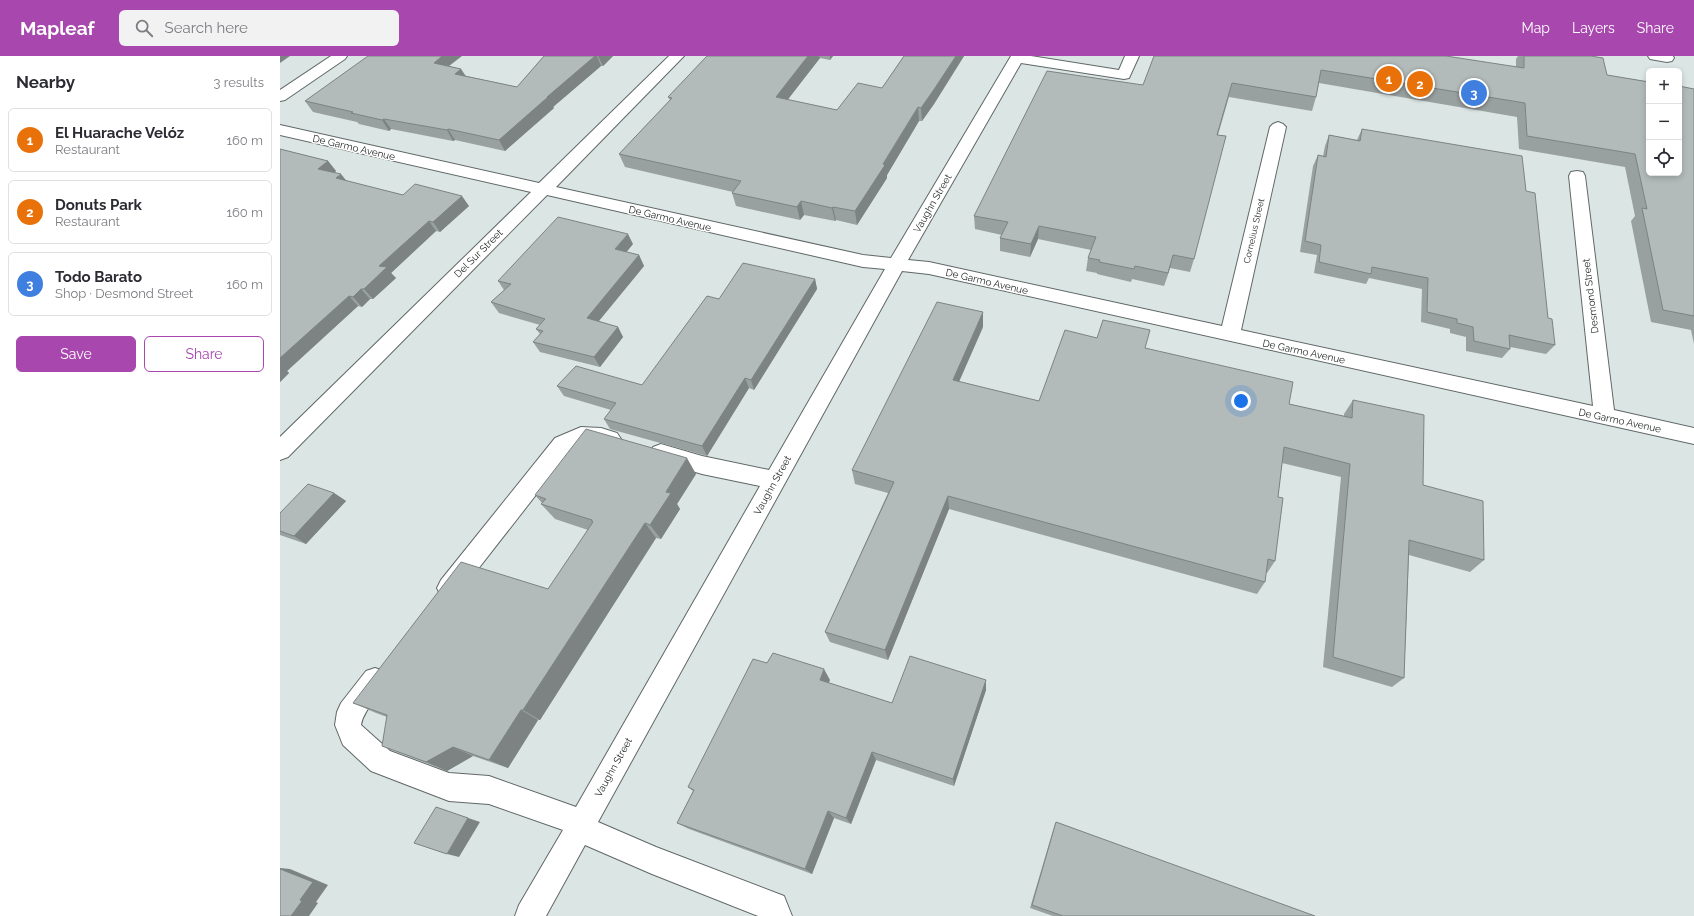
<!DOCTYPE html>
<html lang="en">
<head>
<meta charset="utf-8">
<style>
	:root { --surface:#fff; --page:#f2f2f3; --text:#2b2b33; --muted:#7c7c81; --line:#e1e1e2; --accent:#a847ae }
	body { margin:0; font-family:Raleway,sans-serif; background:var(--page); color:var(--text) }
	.controls { position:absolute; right:12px; top:12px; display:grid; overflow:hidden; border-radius:6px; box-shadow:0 2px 6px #0003 }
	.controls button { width:36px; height:36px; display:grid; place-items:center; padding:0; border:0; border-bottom:1px solid var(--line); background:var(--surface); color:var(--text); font:20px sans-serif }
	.you { position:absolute; left:961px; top:345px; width:14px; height:14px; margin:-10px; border:3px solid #fff; border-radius:50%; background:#1a73e8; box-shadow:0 0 0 6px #1a73e833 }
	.badge { display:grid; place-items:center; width:26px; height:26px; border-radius:50%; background:var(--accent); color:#fff; font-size:13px; font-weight:700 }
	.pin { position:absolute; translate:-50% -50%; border:2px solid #fff; box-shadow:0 1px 4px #0006 }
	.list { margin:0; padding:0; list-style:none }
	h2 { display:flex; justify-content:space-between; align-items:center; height:52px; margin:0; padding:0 16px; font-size:17px }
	h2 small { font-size:13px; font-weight:400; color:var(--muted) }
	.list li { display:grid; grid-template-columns:26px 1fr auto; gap:12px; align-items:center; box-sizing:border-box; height:64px; margin:0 8px 8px; padding:0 8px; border:1px solid var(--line); border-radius:6px }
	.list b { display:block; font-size:15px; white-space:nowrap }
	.list p { margin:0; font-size:13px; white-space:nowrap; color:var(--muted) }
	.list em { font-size:13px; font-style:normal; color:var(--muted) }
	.actions { display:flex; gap:8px; padding:12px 16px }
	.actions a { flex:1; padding:9px 0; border:1px solid var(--accent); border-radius:6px; text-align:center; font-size:14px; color:var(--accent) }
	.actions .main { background:var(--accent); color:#fff }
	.icon { flex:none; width:22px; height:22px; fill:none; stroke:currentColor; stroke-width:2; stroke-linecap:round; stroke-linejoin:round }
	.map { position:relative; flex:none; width:1414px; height:860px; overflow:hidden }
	header { display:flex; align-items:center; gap:24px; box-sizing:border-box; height:56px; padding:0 20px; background:var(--accent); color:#fff }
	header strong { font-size:19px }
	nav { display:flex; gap:22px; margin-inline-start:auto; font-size:14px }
	.search { width:280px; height:36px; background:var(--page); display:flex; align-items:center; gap:10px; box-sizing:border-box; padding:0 14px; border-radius:6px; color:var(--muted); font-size:15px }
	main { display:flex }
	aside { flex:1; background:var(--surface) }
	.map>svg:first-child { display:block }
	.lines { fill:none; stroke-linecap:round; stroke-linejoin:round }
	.minor-casing { stroke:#606867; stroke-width:2 }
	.minor { fill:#fff; fill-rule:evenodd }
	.wall { fill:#99a1a0 }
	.shaded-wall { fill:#7d8382 }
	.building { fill:#b2bbba; stroke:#7d8382 }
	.labels { text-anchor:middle; stroke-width:3; stroke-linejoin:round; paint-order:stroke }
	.far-street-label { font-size:9px; fill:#282b2b; stroke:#fff }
	.street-label { font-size:10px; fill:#282b2b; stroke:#fff }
</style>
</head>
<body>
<header>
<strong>Mapleaf</strong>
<div class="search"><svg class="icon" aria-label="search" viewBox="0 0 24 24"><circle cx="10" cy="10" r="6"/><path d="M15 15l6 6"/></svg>Search here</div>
<nav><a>Map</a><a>Layers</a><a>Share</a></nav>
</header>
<main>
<aside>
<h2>Nearby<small>3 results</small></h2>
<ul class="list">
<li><span class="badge" style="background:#e8710a">1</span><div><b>El Huarache Velóz</b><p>Restaurant</p></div><em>160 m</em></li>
<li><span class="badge" style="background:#e8710a">2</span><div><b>Donuts Park</b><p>Restaurant</p></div><em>160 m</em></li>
<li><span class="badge" style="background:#3f7fe0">3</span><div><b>Todo Barato</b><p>Shop · Desmond Street</p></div><em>160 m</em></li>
</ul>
<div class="actions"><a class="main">Save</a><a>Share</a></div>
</aside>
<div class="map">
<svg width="1414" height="860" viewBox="0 0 1414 860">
	<rect width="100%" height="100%" fill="#dbe5e4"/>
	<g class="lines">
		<defs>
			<path id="minor" d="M 51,0 L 67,0 L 65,3 L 5,44 L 0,45 L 0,34 Z
				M 389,0 L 404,0 L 276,131 L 583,199 L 611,202 L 731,0 L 751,0 L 839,14 L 845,0 L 859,0 L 849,22 L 844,23 L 741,7 L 628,204 L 649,206 L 942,270 L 990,71 L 993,68 L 998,66 L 1003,68 L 1006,71 L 961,274 L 1313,350 L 1289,120 L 1291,116 L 1297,115 L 1303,116 L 1305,120 L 1334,354 L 1414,372 L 1414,388 L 649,218 L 622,215 L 318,766 L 376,791 L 504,840 L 512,860 L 478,860 L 372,818 L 305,789 L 266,860 L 235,860 L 239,849 L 283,774 L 209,748 L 169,745 L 91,715 L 63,689 L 55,669 L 57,656 L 61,647 L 86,615 L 95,612 L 104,615 L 108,624 C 101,640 84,652 81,669 L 110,695 L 169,717 L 209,720 L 296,751 L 480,430 L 422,418 L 373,403 L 370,397 L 373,391 L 381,388 L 422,400 L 489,414 L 605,213 L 583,211 L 267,139 L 8,401 L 0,404 L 0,381 L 251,136 L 0,79 L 0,69 L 259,127 Z
				M 1368,0 L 1393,0 L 1394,2 L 1392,5 L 1387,6 L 1370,3 Z
				M 301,371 L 321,372 L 337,377 L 341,383 L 337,389 C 326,393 314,384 302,388 C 298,389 294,392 291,394 L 177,540 L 169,543 L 161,540 L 157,532 L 161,524 L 275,382 Z"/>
		</defs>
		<use href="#minor" class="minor-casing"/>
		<use href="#minor" class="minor"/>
	</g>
	<path class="wall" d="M 264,0 L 333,0 L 323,10 L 321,10 L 273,51 L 274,52 L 225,95 L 175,84 L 173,85 L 111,73 L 109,75 L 79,68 L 77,66 L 33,56 L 25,45 L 169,10 L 181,13 L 186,20 L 237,31 Z
		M 427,0 L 553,0 L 550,4 L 540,2 L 507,44 L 557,54 L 602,32 L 624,0 L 684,0 L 654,48 L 642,65 L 639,65 L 607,119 L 607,122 L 577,169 L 556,164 L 555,165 L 524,159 L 520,164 L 456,150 L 452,137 L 453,136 L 345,111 L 339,98 L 390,44 L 388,41 Z
		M 874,0 L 1236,11 L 1236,3 L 1238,0 L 1311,0 L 1327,19 L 1414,33 L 1414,288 L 1411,274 L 1371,266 L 1351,165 L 1355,160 L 1345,111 L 1239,93 L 1237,61 L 1039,27 L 1036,41 L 1032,55 L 949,41 L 938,79 L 914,203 L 910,216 L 890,212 L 884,230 L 852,223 L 851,226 L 817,218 L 817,217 L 806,215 L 808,202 L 811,194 L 758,183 L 750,201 L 720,195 L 720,182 L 722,179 L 695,173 L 694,160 L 863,29 Z
		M 1082,73 L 1246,135 L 1268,262 L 1275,289 L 1266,298 L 1230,291 L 1230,293 L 1222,302 L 1186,295 L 1186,281 L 1170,277 L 1170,273 L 1141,266 L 1142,233 L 1089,222 L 1086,228 L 1034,217 L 1037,199 L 1020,196 L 1033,110 L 1038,99 L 1043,100 L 1045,90 L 1049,79 L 1077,84 Z
		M 0,93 L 48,105 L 56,115 L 55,116 L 66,125 L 123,139 L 189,150 L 160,176 L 156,175 L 111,217 L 116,222 L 93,243 L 90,243 L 82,251 L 78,250 L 7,315 L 9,317 L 0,326 Z
		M 353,188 L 346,196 L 359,199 L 364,210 L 319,265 L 338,271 L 343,281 L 320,311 L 260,296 L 253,286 L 260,278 L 256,273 L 260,269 L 219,257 L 211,246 L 224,234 L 218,225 Z
		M 535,223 L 537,233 L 474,334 L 469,332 L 427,400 L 330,373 L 324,363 L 331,354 L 284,340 L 277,330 L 362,329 L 439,243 Z
		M 703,271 L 679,326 L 759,345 L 865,293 L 1009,348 L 1064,360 L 1064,358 L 1073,344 L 1143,429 L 1204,504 L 1190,516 L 1129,499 L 1124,622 L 1112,631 L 1043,611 L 1061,421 L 1002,407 L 998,441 L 995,505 L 987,517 L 986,517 L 985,526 L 977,538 L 669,453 L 608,604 L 550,586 L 545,576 L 608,437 L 575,428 L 572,414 Z
		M 416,418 L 397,448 L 400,453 L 381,483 L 376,482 L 260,664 L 258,664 L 228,712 L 193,700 L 167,715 L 102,690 L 107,661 L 96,657 L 73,647 L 268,533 L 308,474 L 275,463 L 261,448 L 262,447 L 255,439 Z
		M 54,437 L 66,445 L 26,488 L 0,479 L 0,457 Z
		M 487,607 L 550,624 L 548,627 L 612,647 L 706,634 L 674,730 L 596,704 L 571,768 L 554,762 L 532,818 L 409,773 L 397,767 L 413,735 L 408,731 Z
		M 776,766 L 1035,860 L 773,860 L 750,852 L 774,771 Z"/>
	<path class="shaded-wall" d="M 0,0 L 10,0 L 0,7 Z
		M 162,0 L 182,0 L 160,17 L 154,7 Z
		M 315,0 L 317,0 L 321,10 L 273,51 L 274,52 L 225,95 L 219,84 L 267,41 Z
		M 318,0 L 333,0 L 323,10 Z
		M 528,0 L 539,0 L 540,2 L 499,55 L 496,41 Z
		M 550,0 L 553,0 L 550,4 Z
		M 676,0 L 684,0 L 654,48 L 642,65 L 641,52 Z
		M 181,13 L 187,23 L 175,18 Z
		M 638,51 L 639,65 L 607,119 L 607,122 L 577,169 L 575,155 Z
		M 104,63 L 111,73 L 109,75 L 102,64 Z
		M 168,73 L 175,84 L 173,85 L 167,74 Z
		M 48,105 L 56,115 L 46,123 L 38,113 Z
		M 61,118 L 69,128 L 56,122 Z
		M 182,140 L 189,150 L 160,176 L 153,166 Z
		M 521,145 L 524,159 L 520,164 L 517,151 Z
		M 553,151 L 556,164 L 555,165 L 552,152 Z
		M 149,165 L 156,175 L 111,217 L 116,222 L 93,243 L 84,233 L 99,210 Z
		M 759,170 L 758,183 L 750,201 L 751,188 Z
		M 348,178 L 353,188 L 340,204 L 335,193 Z
		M 359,199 L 364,210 L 313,272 L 307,262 Z
		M 893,199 L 890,212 L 884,230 L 888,217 Z
		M 535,223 L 537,233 L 474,334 L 471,324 Z
		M 81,233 L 90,243 L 82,251 L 73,241 Z
		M 69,240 L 78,250 L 7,315 L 9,317 L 0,326 L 0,302 Z
		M 703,256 L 703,271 L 673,339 L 673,324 Z
		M 338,271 L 343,281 L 320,311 L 314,301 Z
		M 465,322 L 469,332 L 427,400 L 422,390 Z
		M 407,402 L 416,418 L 397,448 L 400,453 L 381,483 L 370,469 L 386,436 Z
		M 54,437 L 66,445 L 26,488 L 14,480 Z
		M 668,440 L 669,453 L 608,604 L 605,594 Z
		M 365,467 L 376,482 L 260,664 L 243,654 Z
		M 544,613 L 550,624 L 545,635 L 540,624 Z
		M 706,624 L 706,634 L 674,730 L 673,723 Z
		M 241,654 L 258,664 L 228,712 L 209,704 Z
		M 173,691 L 193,700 L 167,715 L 146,706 Z
		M 592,696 L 596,704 L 571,768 L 566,762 Z
		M 156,751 L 200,766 L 179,801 L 167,798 Z
		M 548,755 L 554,762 L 532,818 L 525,813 Z
		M 0,812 L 10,813 L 48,829 L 36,846 L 38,847 L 29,860 L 11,860 L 20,844 L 0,813 Z"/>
	<path class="building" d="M 88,0 L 162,0 L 154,7 L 181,13 L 175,18 L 237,31 L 264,0 L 315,0 L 267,41 L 268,41 L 219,84 L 168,73 L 167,74 L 104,63 L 102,64 L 71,57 L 73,56 L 25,45 Z
		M 427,0 L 528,0 L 496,41 L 557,54 L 578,27 L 602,32 L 624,0 L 676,0 L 653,35 L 641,52 L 638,51 L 603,108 L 605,109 L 575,155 L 553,151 L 552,152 L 521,145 L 517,151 L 452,137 L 461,125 L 339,98 L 392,42 L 388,41 Z
		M 874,0 L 1166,0 L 1244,12 L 1244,0 L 1311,0 L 1323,2 L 1327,19 L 1369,26 L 1369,117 L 1399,117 L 1399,30 L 1414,33 L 1414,260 L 1383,254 L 1362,152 L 1367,153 L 1355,98 L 1247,80 L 1245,47 L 1041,14 L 1036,41 L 952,27 L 937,79 L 946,80 L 914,203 L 893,199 L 888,217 L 855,210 L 854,213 L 819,206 L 820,204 L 808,202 L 816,181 L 759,170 L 751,188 L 720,182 L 728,166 L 694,160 L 767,15 L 863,29 Z
		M 1082,73 L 1242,100 L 1246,135 L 1255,137 L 1268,262 L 1272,263 L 1275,289 L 1229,279 L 1230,293 L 1194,285 L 1193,271 L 1177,267 L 1177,263 L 1147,256 L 1148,222 L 1092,211 L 1091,218 L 1039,206 L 1041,189 L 1025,185 L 1038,99 L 1046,101 L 1049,79 L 1080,85 Z
		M 0,93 L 48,105 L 38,113 L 61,118 L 56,122 L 123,139 L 135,128 L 182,140 L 153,166 L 149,165 L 99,210 L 107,211 L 84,233 L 81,233 L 73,241 L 69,240 L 0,302 Z
		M 278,161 L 348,178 L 335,193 L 359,199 L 307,262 L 338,271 L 314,301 L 253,286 L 263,275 L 256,273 L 265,263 L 211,246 L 231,228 L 218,225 Z
		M 463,207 L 535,223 L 471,324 L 465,322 L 422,390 L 324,363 L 336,347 L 277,330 L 296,310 L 362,329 L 427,240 L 439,243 Z
		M 657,246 L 703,256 L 673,324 L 759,345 L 785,274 L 817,282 L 823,264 L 870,274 L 865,292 L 1013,326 L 1009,348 L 1072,362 L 1073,344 L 1144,359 L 1143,429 L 1203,445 L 1204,504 L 1129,484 L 1124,622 L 1053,601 L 1070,408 L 1004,391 L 998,441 L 1003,442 L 995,505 L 988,503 L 985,526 L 668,440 L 605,594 L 545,576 L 614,426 L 572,414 Z
		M 306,373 L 407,402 L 386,436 L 391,437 L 370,469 L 365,467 L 243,654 L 241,654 L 209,704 L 173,691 L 146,706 L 102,690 L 107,659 L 73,647 L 181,506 L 268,533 L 313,466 L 312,466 L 312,464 L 261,448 L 266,443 L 255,439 Z
		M 28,428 L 54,437 L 14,480 L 0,475 L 0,457 Z
		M 493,597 L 544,613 L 540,624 L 612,647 L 630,600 L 706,624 L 673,723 L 592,696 L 566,762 L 548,755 L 525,813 L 397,767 L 414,734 L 408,731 L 473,603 L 487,607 Z
		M 156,751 L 188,762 L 167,798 L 134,787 Z
		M 776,766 L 1035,860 L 783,860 L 752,849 Z
		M 0,813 L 33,826 L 20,844 L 22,845 L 11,860 L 0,860 Z"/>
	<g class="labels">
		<g class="far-street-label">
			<text transform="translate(974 175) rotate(-77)" y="3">Cornelius Street</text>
		</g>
		<g class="street-label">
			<text transform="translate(74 91) rotate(13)" y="4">De Garmo Avenue</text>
			<text transform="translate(652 147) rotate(-60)" y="4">Vaughn Street</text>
			<text transform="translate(390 162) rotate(13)" y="4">De Garmo Avenue</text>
			<text transform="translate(198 197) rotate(-45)" y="4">Del Sur Street</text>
			<text transform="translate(707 225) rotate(13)" y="4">De Garmo Avenue</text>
			<text transform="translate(1310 240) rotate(-97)" y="4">Desmond Street</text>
			<text transform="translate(1024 295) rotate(12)" y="4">De Garmo Avenue</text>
			<text transform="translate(1340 364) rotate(12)" y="4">De Garmo Avenue</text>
			<text transform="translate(492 429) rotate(-61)" y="4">Vaughn Street</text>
			<text transform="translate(333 711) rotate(-61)" y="4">Vaughn Street</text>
		</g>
	</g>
</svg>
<div class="controls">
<button>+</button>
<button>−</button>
<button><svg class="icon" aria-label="locate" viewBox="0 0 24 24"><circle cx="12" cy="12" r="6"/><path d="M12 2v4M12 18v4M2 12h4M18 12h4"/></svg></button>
</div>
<div class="you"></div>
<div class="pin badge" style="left:1109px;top:23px;background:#e8710a">1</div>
<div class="pin badge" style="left:1140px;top:28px;background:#e8710a">2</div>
<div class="pin badge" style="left:1194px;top:37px;background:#3f7fe0">3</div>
</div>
</main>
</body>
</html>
